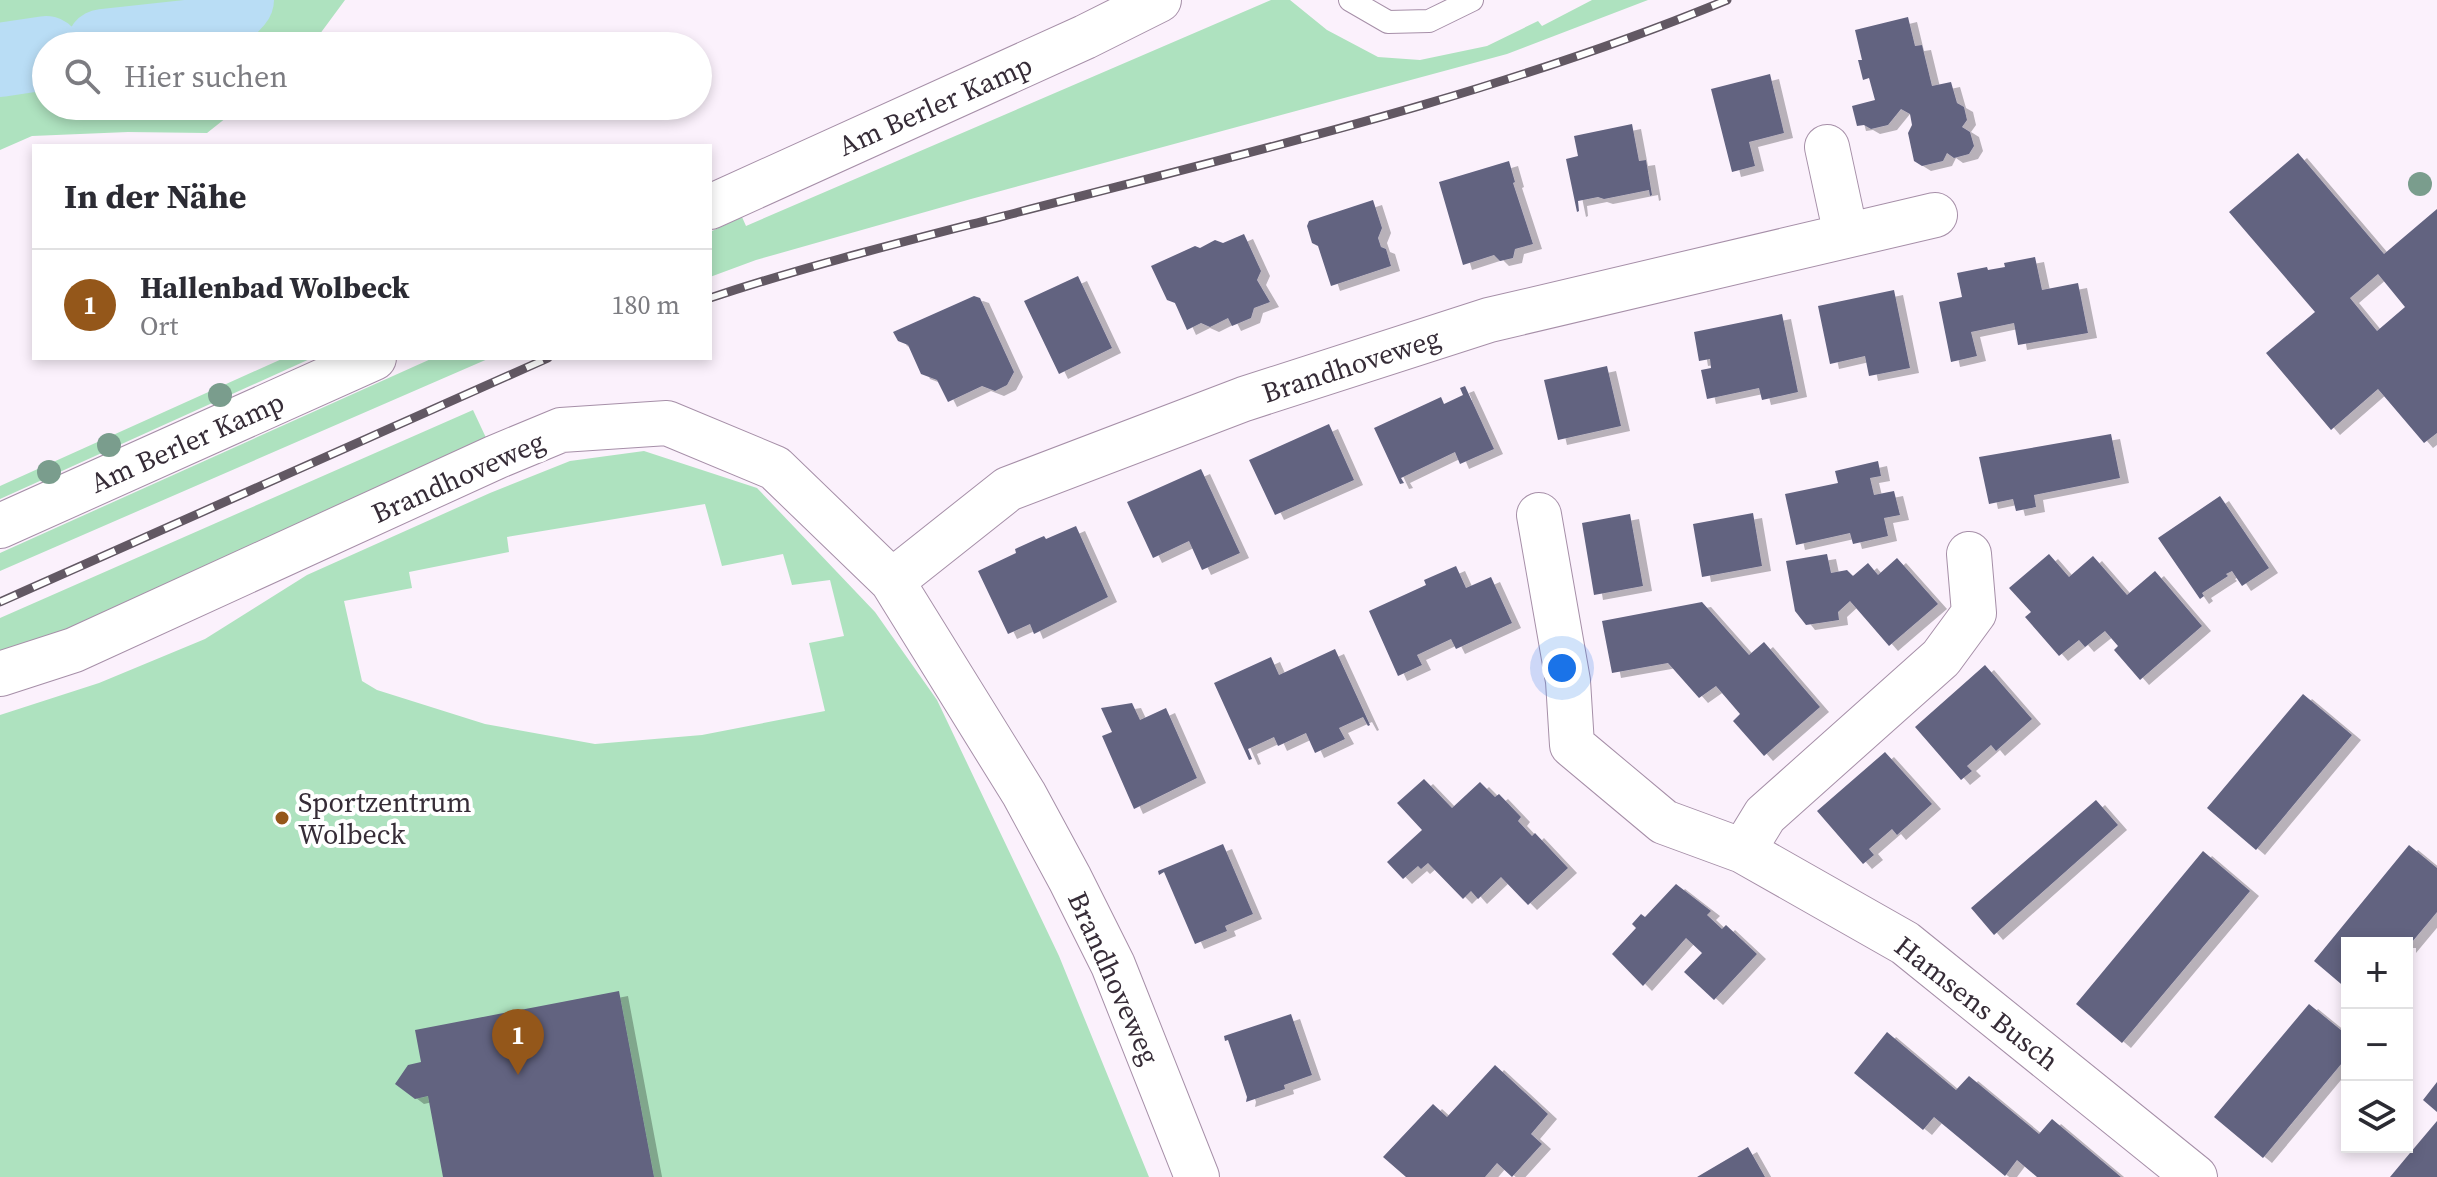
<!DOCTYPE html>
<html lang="de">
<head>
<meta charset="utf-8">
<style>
	:root { --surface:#fff; --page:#f2f2f3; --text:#2b2b33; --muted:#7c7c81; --line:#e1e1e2; --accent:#94571a }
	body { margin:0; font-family:"Source Serif 4",serif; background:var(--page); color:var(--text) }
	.controls { position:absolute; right:24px; bottom:24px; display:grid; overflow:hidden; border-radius:0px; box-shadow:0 4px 12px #0003 }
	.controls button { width:72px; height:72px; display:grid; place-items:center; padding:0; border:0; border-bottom:2px solid var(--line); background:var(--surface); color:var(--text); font:40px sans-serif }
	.you { position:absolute; left:1562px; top:668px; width:28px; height:28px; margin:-20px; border:6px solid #fff; border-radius:50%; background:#1a73e8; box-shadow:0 0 0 12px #1a73e833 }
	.badge { display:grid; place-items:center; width:52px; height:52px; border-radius:50%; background:var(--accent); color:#fff; font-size:26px; font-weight:700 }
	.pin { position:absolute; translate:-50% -66px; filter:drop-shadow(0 2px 4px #0008) }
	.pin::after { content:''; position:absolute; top:42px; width:28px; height:24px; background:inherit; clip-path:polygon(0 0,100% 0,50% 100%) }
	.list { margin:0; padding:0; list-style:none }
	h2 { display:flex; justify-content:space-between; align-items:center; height:104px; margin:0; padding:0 32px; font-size:34px }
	h2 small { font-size:26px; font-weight:400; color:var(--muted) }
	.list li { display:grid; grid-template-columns:52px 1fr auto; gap:24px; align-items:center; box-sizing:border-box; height:112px; padding:0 32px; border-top:2px solid var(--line) }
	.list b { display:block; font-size:30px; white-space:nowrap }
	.list p { margin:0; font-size:26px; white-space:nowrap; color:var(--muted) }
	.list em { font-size:26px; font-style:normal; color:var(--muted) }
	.icon { flex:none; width:44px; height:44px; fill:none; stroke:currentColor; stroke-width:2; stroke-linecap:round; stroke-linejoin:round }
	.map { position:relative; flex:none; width:2437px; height:1177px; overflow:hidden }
	.search { position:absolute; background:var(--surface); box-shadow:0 4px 12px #0003; left:32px; top:32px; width:680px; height:88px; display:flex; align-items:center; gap:20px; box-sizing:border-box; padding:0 28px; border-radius:44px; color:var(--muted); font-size:30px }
	.panel { position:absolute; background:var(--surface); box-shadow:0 4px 12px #0003; left:32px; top:144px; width:680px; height:216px; border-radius:0px }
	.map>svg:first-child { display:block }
	.green { fill:#aee2bf; fill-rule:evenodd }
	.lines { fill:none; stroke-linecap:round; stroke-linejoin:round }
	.river { stroke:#b9ddf5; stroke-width:74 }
	.building { fill:#626380; fill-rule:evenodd; filter:url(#shadow) }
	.lane-casing { stroke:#a68fa8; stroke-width:24 }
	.street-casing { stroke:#a68fa8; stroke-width:46 }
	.secondary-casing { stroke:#a68fa8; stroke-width:46 }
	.lane { stroke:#fff; stroke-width:22 }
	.street { stroke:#fff; stroke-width:44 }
	.secondary { stroke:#fff; stroke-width:44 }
	.rail-casing { stroke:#625863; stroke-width:9 }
	.rail { stroke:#fff; stroke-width:6; stroke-dasharray:18; stroke-linecap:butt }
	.tree { fill:#7a9d8d }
	.poi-dot { fill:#94571a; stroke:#fff; stroke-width:3 }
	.labels { text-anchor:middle; stroke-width:8; stroke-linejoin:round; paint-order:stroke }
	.street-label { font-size:28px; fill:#362c37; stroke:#fff }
	.poi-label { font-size:28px; fill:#362c37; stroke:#fff; text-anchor:start }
</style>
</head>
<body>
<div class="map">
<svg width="2437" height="1177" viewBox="0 0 2437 1177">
	<defs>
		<filter id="shadow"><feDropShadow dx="9" dy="5" stdDeviation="0" flood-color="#0004"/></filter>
	</defs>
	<rect width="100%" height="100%" fill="#fbf1fc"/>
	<path class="green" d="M 0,0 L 345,0 L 311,46 L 46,46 L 46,106 L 241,106 L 207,133 L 128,132 L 32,136 L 0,150 Z
		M 1271,0 L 1290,0 L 1327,30 L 1378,57 L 1420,60 L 1487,46 L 1538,21 L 1542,26 L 1592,0 L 1648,0 L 1507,54 L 971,199 L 756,260 L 710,277 L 710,232 L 742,217 L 746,226 Z
		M 284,358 L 312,358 L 0,499 L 0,486 Z
		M 433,358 L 490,358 L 0,571 L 0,553 Z
		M 473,410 L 488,442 L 80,626 L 0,653 L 0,618 Z
		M 644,451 L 757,488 L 875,612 L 937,700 L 1059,956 L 1149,1177 L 0,1177 L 0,715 L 99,683 L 205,639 L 307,575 L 490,493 L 570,461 ZM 705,504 L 722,566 L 783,554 L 792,585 L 830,580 L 844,636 L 809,643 L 825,711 L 702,735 L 595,744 L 485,724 L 377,690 L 362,681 L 344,601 L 412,588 L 409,572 L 509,552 L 507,537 Z"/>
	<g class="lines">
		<path class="river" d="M 103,46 L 205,35 L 237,0
			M 0,60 L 46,53"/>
	</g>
	<path class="building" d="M 1908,17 L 1915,46 L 1922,45 L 1932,86 L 1951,82 L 1957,103 L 1964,107 L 1967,120 L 1962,127 L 1970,132 L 1974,146 L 1969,154 L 1954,158 L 1947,153 L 1943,161 L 1922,166 L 1914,161 L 1908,133 L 1912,125 L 1910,114 L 1901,109 L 1888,125 L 1871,129 L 1864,125 L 1857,126 L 1852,106 L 1875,100 L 1869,78 L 1863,80 L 1858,60 L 1862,60 L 1855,30 Z
		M 1770,74 L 1784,133 L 1749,142 L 1755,166 L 1732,172 L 1711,89 Z
		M 1632,124 L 1639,161 L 1646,160 L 1652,195 L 1650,196 L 1649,190 L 1604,199 L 1598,197 L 1578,201 L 1579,211 L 1577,212 L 1566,159 L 1578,156 L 1574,136 Z
		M 2298,153 L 2384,254 L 2437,209 L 2437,433 L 2424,443 L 2378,389 L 2331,430 L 2266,353 L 2315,312 L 2229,212 ZM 2378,274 L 2405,307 L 2377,331 L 2350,298 Z
		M 1509,161 L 1515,182 L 1513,183 L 1533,244 L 1515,249 L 1513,258 L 1500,261 L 1494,255 L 1463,265 L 1439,182 Z
		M 1373,200 L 1382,228 L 1378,238 L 1381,247 L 1386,249 L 1391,266 L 1331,286 L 1318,246 L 1312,243 L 1307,226 L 1309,221 Z
		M 1244,234 L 1261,271 L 1257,280 L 1270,302 L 1254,308 L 1251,318 L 1232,326 L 1228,318 L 1210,327 L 1201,323 L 1187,330 L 1175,303 L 1167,300 L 1151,266 L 1195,246 L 1200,248 L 1215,240 L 1223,243 Z
		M 2035,257 L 2042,290 L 2078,283 L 2088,333 L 2018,345 L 2014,323 L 1971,332 L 1977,356 L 1951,362 L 1939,302 L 1962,297 L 1957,273 L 1987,267 L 1988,270 L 2005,267 L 2004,263 Z
		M 1078,276 L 1112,348 L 1059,374 L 1024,301 Z
		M 1894,290 L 1910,368 L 1869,376 L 1865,356 L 1830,364 L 1818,306 Z
		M 974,296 L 980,298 L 1014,372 L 1007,385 L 995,391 L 982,386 L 948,402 L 937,380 L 921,374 L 908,345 L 898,341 L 893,332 Z
		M 1782,314 L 1798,392 L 1762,400 L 1759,388 L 1707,399 L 1701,370 L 1711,368 L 1710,359 L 1699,361 L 1694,332 Z
		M 1607,366 L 1621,426 L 1558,440 L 1544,380 Z
		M 1465,386 L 1494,449 L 1460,464 L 1455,452 L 1401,478 L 1404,483 L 1400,484 L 1374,428 L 1441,397 L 1444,404 L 1463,395 L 1460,388 Z
		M 1329,424 L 1354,480 L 1275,515 L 1249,460 Z
		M 2111,434 L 2120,478 L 2034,495 L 2036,507 L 2016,511 L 2013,499 L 1989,504 L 1979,457 Z
		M 1878,461 L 1881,476 L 1870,478 L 1874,495 L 1894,491 L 1900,515 L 1884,518 L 1888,536 L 1853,544 L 1850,533 L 1796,545 L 1785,494 L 1838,483 L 1835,471 Z
		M 1201,469 L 1240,553 L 1202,570 L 1189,541 L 1153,558 L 1127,502 Z
		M 2220,496 L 2269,568 L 2242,586 L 2232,571 L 2226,574 L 2228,576 L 2202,593 L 2204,596 L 2200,599 L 2158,538 Z
		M 1753,513 L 1762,566 L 1702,577 L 1693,524 Z
		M 1630,514 L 1643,586 L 1594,595 L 1582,523 Z
		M 1076,526 L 1108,597 L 1034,634 L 1030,624 L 1008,634 L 978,571 L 1016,553 L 1015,549 L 1037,539 L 1044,536 L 1046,539 Z
		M 1827,554 L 1831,573 L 1847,570 L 1853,576 L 1868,563 L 1878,575 L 1897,558 L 1938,604 L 1889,646 L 1850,601 L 1838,612 L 1839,620 L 1806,625 L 1795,611 L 1786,561 Z
		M 2049,554 L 2069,577 L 2093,556 L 2127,595 L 2155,571 L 2202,626 L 2140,680 L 2114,650 L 2118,646 L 2105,631 L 2085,647 L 2079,640 L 2059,656 L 2025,617 L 2031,612 L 2009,588 Z
		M 1456,566 L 1466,588 L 1491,577 L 1512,623 L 1456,649 L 1451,639 L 1417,655 L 1422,665 L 1398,676 L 1369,611 L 1426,585 L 1424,580 Z
		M 1702,602 L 1749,655 L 1764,642 L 1820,707 L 1764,756 L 1733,721 L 1740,714 L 1716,686 L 1699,698 L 1668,663 L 1612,673 L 1602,621 Z
		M 1335,649 L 1370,725 L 1368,726 L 1363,717 L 1339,728 L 1345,739 L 1315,753 L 1306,733 L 1278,746 L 1274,737 L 1248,749 L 1252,759 L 1249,760 L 1214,683 L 1271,657 L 1279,675 Z
		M 1985,665 L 2032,719 L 1996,751 L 1991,745 L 1967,766 L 1972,771 L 1961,780 L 1915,727 Z
		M 2303,694 L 2352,735 L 2256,850 L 2207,808 Z
		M 1132,703 L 1140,720 L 1166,708 L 1197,778 L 1134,809 L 1102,736 L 1112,732 L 1101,708 Z
		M 1885,752 L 1932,804 L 1897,835 L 1892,829 L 1869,849 L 1874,855 L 1863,864 L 1817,811 Z
		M 1424,779 L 1452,808 L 1480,782 L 1495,797 L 1499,794 L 1521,817 L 1518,821 L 1532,836 L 1535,833 L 1568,868 L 1528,905 L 1501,877 L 1478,899 L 1471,891 L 1463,899 L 1428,863 L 1421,869 L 1418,866 L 1403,879 L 1387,862 L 1422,830 L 1397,803 Z
		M 2096,800 L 2118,825 L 1994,935 L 1971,908 Z
		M 1223,844 L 1253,914 L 1225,926 L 1227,931 L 1195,944 L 1164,872 L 1159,875 L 1158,871 Z
		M 2409,845 L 2437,868 L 2437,912 L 2407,948 L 2407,943 L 2347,943 L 2347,989 L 2314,961 Z
		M 2203,851 L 2250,891 L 2122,1043 L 2076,1004 Z
		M 1676,884 L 1711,911 L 1707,915 L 1722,929 L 1726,925 L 1757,954 L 1714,1000 L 1684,972 L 1702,953 L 1686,938 L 1643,986 L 1612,954 L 1636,928 L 1632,924 L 1641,914 L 1645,917 Z
		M 619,991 L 654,1177 L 443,1177 L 428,1096 L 415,1099 L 395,1084 L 408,1065 L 421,1062 L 415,1030 Z
		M 2309,1004 L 2347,1035 L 2347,1057 L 2263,1158 L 2214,1117 Z
		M 1291,1014 L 1312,1075 L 1284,1085 L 1285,1089 L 1246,1102 L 1247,1097 L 1228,1040 L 1225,1041 L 1224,1036 Z
		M 1887,1032 L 1956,1090 L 1969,1076 L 2039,1134 L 2052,1119 L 2121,1177 L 2037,1177 L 2017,1160 L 2005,1176 L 1934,1117 L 1923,1130 L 1854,1073 Z
		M 1495,1065 L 1548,1114 L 1531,1134 L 1542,1144 L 1512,1177 L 1497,1163 L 1485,1177 L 1406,1177 L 1383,1157 L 1433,1104 L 1447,1117 Z
		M 2437,1082 L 2437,1112 L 2423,1100 Z
		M 2437,1121 L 2437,1177 L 2390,1177 L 2410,1153 Z
		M 1748,1147 L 1765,1177 L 1697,1177 Z"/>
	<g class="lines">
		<defs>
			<path id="lane" d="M 1350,0 L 1388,22 L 1429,21 L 1472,0"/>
			<path id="street" d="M 1827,147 L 1846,235
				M 1539,515 L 1568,681 L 1572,745 L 1664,822 L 1743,851 L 1905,943 L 2195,1177
				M 892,581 L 1008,489 L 1244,399 L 1489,320 L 1935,215
				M 0,674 L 74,650 L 496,457 L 561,430 L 667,423 L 775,468 L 892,581 L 1024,794 L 1070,879 L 1113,965 L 1197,1177
				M 1743,851 L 1765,815 L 1941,658 L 1974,613 L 1969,554"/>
			<path id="secondary" d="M 710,207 L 1085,37 L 1159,0
				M 0,526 L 374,358"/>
		</defs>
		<use href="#lane" class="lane-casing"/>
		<use href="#street" class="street-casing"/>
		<use href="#secondary" class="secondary-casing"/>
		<use href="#lane" class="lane"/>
		<use href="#street" class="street"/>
		<use href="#secondary" class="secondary"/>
		<defs>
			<path id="rail" d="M 710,298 C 812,264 915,239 1019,212 C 1258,150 1499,94 1727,0
				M 0,602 L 548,358"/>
		</defs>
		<use href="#rail" class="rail-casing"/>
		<use href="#rail" class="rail"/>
	</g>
	<g class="tree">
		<circle cx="2420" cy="184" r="12"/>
		<circle cx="220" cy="395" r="12"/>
		<circle cx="109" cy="445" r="12"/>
		<circle cx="49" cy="472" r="12"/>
	</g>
	<circle class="poi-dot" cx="282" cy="818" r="8"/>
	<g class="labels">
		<g class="street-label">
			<text transform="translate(935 105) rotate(-24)" y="10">Am Berler Kamp</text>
			<text transform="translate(1351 365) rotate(-18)" y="10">Brandhoveweg</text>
			<text transform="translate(187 442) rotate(-24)" y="10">Am Berler Kamp</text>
			<text transform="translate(458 477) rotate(-24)" y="10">Brandhoveweg</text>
			<text transform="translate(1114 978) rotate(66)" y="10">Brandhoveweg</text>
			<text transform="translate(1977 1003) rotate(38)" y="10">Hamsens Busch</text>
		</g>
		<g class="poi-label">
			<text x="298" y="812">Sportzentrum<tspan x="298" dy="32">Wolbeck</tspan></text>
		</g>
	</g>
</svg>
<div class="controls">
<button>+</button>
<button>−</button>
<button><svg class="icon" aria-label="layers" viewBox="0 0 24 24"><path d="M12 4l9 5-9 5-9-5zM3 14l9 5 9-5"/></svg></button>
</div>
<div class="you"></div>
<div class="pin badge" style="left:518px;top:1075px">1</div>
<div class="search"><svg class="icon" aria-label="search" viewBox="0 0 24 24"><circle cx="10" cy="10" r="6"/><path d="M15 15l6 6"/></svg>Hier suchen</div>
<section class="panel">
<h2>In der Nähe<small></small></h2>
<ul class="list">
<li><span class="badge">1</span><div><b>Hallenbad Wolbeck</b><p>Ort</p></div><em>180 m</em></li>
</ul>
</section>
</div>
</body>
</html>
